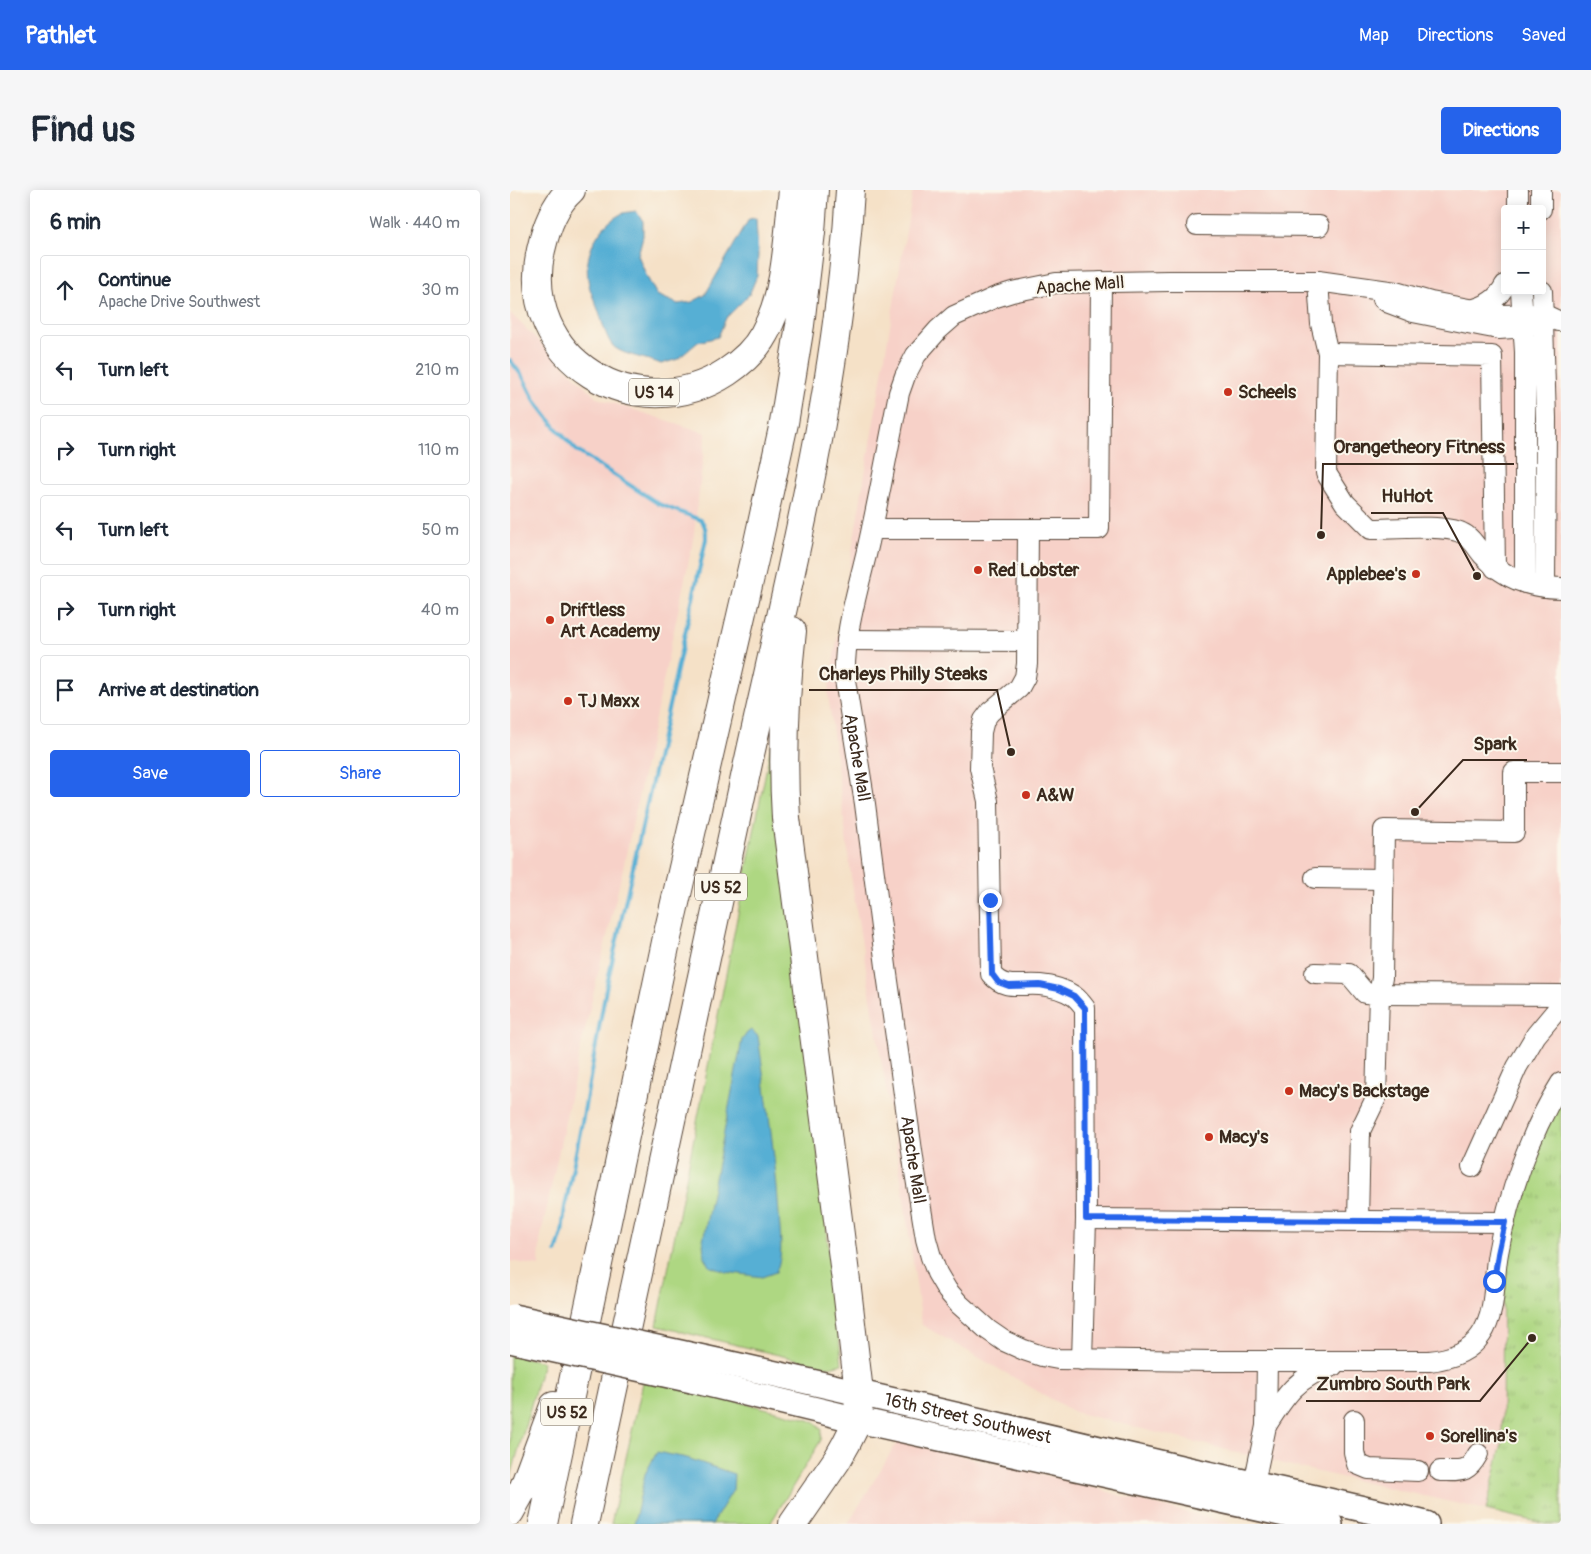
<!DOCTYPE html>
<html lang="en">
<head>
<meta charset="utf-8">
<style>
	:root { --surface:#fff; --page:#f6f6f7; --text:#1f2937; --muted:#747a83; --line:#e0e1e3; --accent:#2563eb }
	body { margin:0; font-family:Pangolin,sans-serif; background:var(--page); color:var(--text) }
	.controls { position:absolute; right:15px; top:15px; display:grid; overflow:hidden; border-radius:5px; box-shadow:0 2px 12px #0003 }
	.controls button { width:45px; height:45px; display:grid; place-items:center; padding:0; border:0; border-bottom:1px solid var(--line); background:var(--surface); color:var(--text); font:25px sans-serif }
	.stop { position:absolute; width:15px; height:15px; margin:-11px; border:4px solid #2563eb; border-radius:50%; background:#fff }
	.stop.end { background:#2563eb; border-color:#fff; box-shadow:0 1px 5px #0008 }
	.list { margin:0; padding:0; list-style:none }
	h2 { display:flex; justify-content:space-between; align-items:center; height:65px; margin:0; padding:0 20px; font-size:21px }
	h2 small { font-size:16px; font-weight:400; color:var(--muted) }
	.list li { display:grid; grid-template-columns:32px 1fr auto; gap:15px; align-items:center; box-sizing:border-box; height:70px; margin:0 10px 10px; padding:0 10px; border:1px solid var(--line); border-radius:5px }
	.list b { display:block; font-size:19px; white-space:nowrap }
	.list p { margin:0; font-size:16px; white-space:nowrap; color:var(--muted) }
	.list em { font-size:16px; font-style:normal; color:var(--muted) }
	.actions { display:flex; gap:10px; padding:15px 20px }
	.actions a { flex:1; padding:11px 0; border:1px solid var(--accent); border-radius:5px; text-align:center; font-size:18px; color:var(--accent) }
	.actions .main { background:var(--accent); color:#fff }
	.icon { flex:none; width:28px; height:28px; fill:none; stroke:currentColor; stroke-width:2; stroke-linecap:round; stroke-linejoin:round }
	.map { position:relative; flex:none; width:1051px; height:1334px; overflow:hidden; border-radius:5px }
	header { display:flex; align-items:center; gap:30px; box-sizing:border-box; height:70px; padding:0 25px; background:var(--accent); color:#fff }
	header strong { font-size:24px }
	nav { display:flex; gap:28px; margin-inline-start:auto; font-size:18px }
	.intro { display:flex; align-items:center; justify-content:space-between; box-sizing:border-box; height:120px; padding:0 30px }
	h1 { margin:0; font-size:35px }
	.button { padding:12px 22px; border-radius:5px; background:var(--accent); color:#fff; font-size:18px; font-weight:700 }
	main { display:flex; gap:30px; padding:0 30px }
	aside { flex:1; background:var(--surface); border-radius:5px; box-shadow:0 2px 12px #0003 }
	.map>svg:first-child { display:block }
	.built { fill:#f7d1c8; fill-rule:evenodd }
	.grass { fill:#aed782; stroke:#748050 }
	.park { fill:url(#park-tufts); stroke:#748050 }
	.water { fill:#56afd4; stroke:#486c79 }
	.lines { fill:none; stroke-linecap:round; stroke-linejoin:round }
	.stream { stroke:#56afd4; stroke-width:4 }
	.minor-casing { stroke:#574537; stroke-width:22 }
	.major-casing { stroke:#574537; stroke-width:28 }
	.highway-casing { stroke:#574537; stroke-width:30 }
	.minor { stroke:#fff; stroke-width:20 }
	.major { stroke:#fff; stroke-width:25 }
	.highway { stroke:#fff; stroke-width:28 }
	.major-bridge-casing { stroke:#574537; stroke-width:28; stroke-linecap:butt }
	.major-bridge { stroke:#fff; stroke-width:25 }
	.route { stroke:#2563eb; stroke-width:6 }
	.poi-dot { fill:#c8321e; stroke:#fbf7ec; stroke-width:2 }
	.labels { text-anchor:middle; stroke-width:4; stroke-linejoin:round; paint-order:stroke }
	.shield { fill:#fbf7ec; stroke:#75685c; stroke-width:1 }
	.shield-label { font-size:16px; font-weight:bold; fill:#3b2a1e }
	.street-label { font-size:18px; fill:#3b2a1e; stroke:#fbf7ec }
	.poi-label { font-size:18px; font-weight:bold; fill:#3b2a1e; stroke:#fbf7ec; text-anchor:start }
	.leader { fill:none; stroke:#3b2a1e; stroke-width:2 }
	.callout-dot { fill:#3b2a1e; stroke:#fbf7ec; stroke-width:2 }
	.callout-label { font-size:19px; text-anchor:middle; font-weight:bold; fill:#3b2a1e; stroke:#fbf7ec; stroke-width:4; stroke-linejoin:round; paint-order:stroke }
</style>
</head>
<body>
<header>
<strong>Pathlet</strong>
<nav><a>Map</a><a>Directions</a><a>Saved</a></nav>
</header>
<div class="intro"><h1>Find us</h1><a class="button">Directions</a></div>
<main>
<aside>
<h2>6 min<small>Walk · 440 m</small></h2>
<ul class="list">
<li><svg class="icon" aria-label="ahead" viewBox="0 0 24 24"><path d="M12 20V5M6 11l6-6 6 6"/></svg><div><b>Continue</b><p>Apache Drive Southwest</p></div><em>30 m</em></li>
<li><svg class="icon" aria-label="left" viewBox="0 0 24 24"><path d="M17 20v-9H6M10 6l-5 5 5 5"/></svg><div><b>Turn left</b></div><em>210 m</em></li>
<li><svg class="icon" aria-label="right" viewBox="0 0 24 24"><path d="M7 20v-9h11M14 6l5 5-5 5"/></svg><div><b>Turn right</b></div><em>110 m</em></li>
<li><svg class="icon" aria-label="left" viewBox="0 0 24 24"><path d="M17 20v-9H6M10 6l-5 5 5 5"/></svg><div><b>Turn left</b></div><em>50 m</em></li>
<li><svg class="icon" aria-label="right" viewBox="0 0 24 24"><path d="M7 20v-9h11M14 6l5 5-5 5"/></svg><div><b>Turn right</b></div><em>40 m</em></li>
<li><svg class="icon" aria-label="arrive" viewBox="0 0 24 24"><path d="M6 21V4h12l-3 4 3 4H6"/></svg><div><b>Arrive at destination</b></div></li>
</ul>
<div class="actions"><a class="main">Save</a><a>Share</a></div>
</aside>
<div class="map">
<svg width="1051" height="1334" viewBox="0 0 1051 1334">
	<defs>
		<pattern id="park-tufts" width="24" height="20" patternUnits="userSpaceOnUse" patternTransform="scale(1.25)"><rect width="24" height="20" fill="#aed782"/><path d="M3 7l-1-3M5 7V3M7 7l1-3M15 17l-1-3M17 17v-4M19 17l1-3" fill="none" stroke="#97b970"/></pattern>
	</defs>
	<rect width="100%" height="100%" fill="#fbf7ec"/>
	<filter id="ink" filterUnits="userSpaceOnUse"><feTurbulence type="fractalNoise" baseFrequency=".02" numOctaves="2"/><feDisplacementMap in="SourceGraphic" scale="10" xChannelSelector="R" yChannelSelector="G"/><feConvolveMatrix kernelMatrix="1 2 1 2 8 2 1 2 1" color-interpolation-filters="sRGB"/></filter>
	<filter id="wash" filterUnits="userSpaceOnUse"><feTurbulence type="fractalNoise" baseFrequency=".0096" numOctaves="4" result="noise"/><feDisplacementMap in="SourceGraphic" scale="20" xChannelSelector="R" yChannelSelector="G"/><feGaussianBlur stdDeviation="1.12" result="paint"/><feColorMatrix in="noise" values="0 0 0 0 0 0 0 0 0 0 0 0 0 0 0 0 0 1.4 0 .05"/><feComposite in="paint" operator="in"/></filter>
	<g filter="url(#wash)">
		<rect width="100%" height="100%" fill="#f5e1c7"/>
		<path class="built" d="M 403,0 L 1051,0 L 1051,893 L 992,1253 L 976,1320 L 782,1276 L 564,1222 L 412,1135 L 392,995 L 342,694 L 318,503 ZM 995,19 L 1032,19 L 1032,101 L 995,101 Z
			M 0,123 L 87,208 L 196,243 L 183,351 L 114,674 L 71,856 L 30,1050 L 29,1076 L 0,1071 Z
			M 388,1251 L 565,1292 L 615,1307 L 723,1334 L 338,1334 Z"/>
		<path class="grass" d="M 261,555 L 332,1174 L 319,1177 L 147,1136 Z
			M 0,1164 L 33,1172 L 0,1290 Z
			M 134,1188 L 294,1228 L 306,1233 L 312,1240 L 311,1250 L 260,1334 L 101,1334 Z"/>
		<path class="park" d="M 1051,893 L 1051,1334 L 1036,1334 L 976,1320 L 992,1253 L 993,1043 Z"/>
		<path class="water" d="M 126,21 L 133,31 L 133,46 L 128,65 L 137,87 L 147,105 L 168,114 L 182,112 L 195,105 L 239,29 L 246,28 L 248,65 L 247,86 L 239,105 L 216,128 L 208,147 L 188,152 L 168,169 L 151,174 C 138,168 115,166 104,157 C 97,151 92,131 89,122 C 85,111 79,100 78,89 C 74,63 88,36 111,24 C 115,22 122,22 126,21 Z
			M 241,840 L 248,846 L 251,867 C 258,920 266,972 269,1025 C 270,1044 274,1064 266,1082 L 252,1087 L 216,1082 L 199,1076 L 194,1067 L 193,1050 L 232,850 L 237,843 Z
			M 147,1262 L 177,1268 L 224,1284 L 223,1300 L 202,1334 L 124,1334 L 135,1284 Z"/>
		<g class="lines">
			<path class="stream" d="M 0,170 L 13,187 L 25,211 L 46,238 L 67,261 L 149,314 L 191,330 C 196,336 196,341 196,349 L 96,799 L 73,927 L 55,1017 L 52,1043 L 46,1062"/>
		</g>
	</g>
	<g filter="url(#ink)">
		<g class="lines">
			<defs>
				<g id="minor">
					<path d="M 1008,0 L 1008,19"/>
					<path d="M 1031,19 L 1031,0"/>
					<path d="M 687,35 L 809,36"/>
					<path d="M 808,91 L 811,134 L 818,163 L 816,283 L 835,313 L 861,339 C 883,339 934,334 952,343 C 960,346 967,358 973,365 C 996,390 1018,397 1051,398"/>
					<path d="M 1011,101 L 1015,162 L 1015,393"/>
					<path d="M 1032,101 L 1036,228 L 1035,397"/>
					<path d="M 873,109 L 879,113 L 903,122 L 973,136 L 989,139 L 1017,137"/>
					<path d="M 960,120 C 975,117 988,109 995,95"/>
					<path id="s1" d="M 1048,131 L 1033,124 L 991,125 L 921,112 L 886,102 L 808,91 L 658,91 L 546,93 L 502,102 L 486,107 L 444,126 L 428,140 L 406,165 L 395,186 L 389,203 C 379,253 370,303 359,352 C 349,397 333,444 335,490 L 355,614 L 377,784 L 405,982 L 416,1049 L 421,1067 L 427,1083 L 437,1100 L 449,1114 L 478,1140 L 494,1151 L 514,1160 L 532,1166 L 548,1169 L 704,1171 L 919,1171 C 939,1169 959,1163 971,1145 C 987,1122 983,1089 988,1063 C 998,1006 1020,942 1051,893"/>
					<path d="M 818,163 L 982,166 L 985,378"/>
					<path d="M 362,339 L 589,339 L 591,92"/>
					<path d="M 518,339 L 517,474 L 515,487 L 509,498 L 480,522 L 474,530 L 471,542 L 470,578 L 478,611 L 481,784 C 495,801 511,793 530,795 C 541,796 555,800 564,806 C 568,809 572,814 575,818 L 576,1029 L 572,1170"/>
					<path d="M 337,450 L 517,451"/>
					<path d="M 1051,582 L 1004,582 L 1004,642 L 874,640 L 872,788 L 869,804 L 1051,805"/>
					<path d="M 805,688 L 873,689"/>
					<path d="M 805,783 L 839,784 L 855,803 L 869,804 L 866,908 L 850,941 L 848,1030"/>
					<path d="M 962,977 L 1007,877 L 1026,845 L 1051,815"/>
					<path d="M 576,1029 L 995,1032"/>
					<path d="M 844,1230 L 844,1262 L 847,1274 L 859,1279 L 908,1281"/>
					<path d="M 756,1236 C 774,1207 788,1185 823,1176"/>
					<path d="M 930,1281 C 951,1281 957,1284 968,1264"/>
					<path d="M 741,1308 L 756,1236 L 757,1171"/>
				</g>
				<g id="major">
					<path id="s2" d="M 184,1166 C 345,1201 505,1239 666,1277 C 749,1296 833,1313 916,1334"/>
					<path d="M 182,1190 L 348,1230 L 820,1334"/>
				</g>
				<path id="highway" d="M 61,0 C 44,15 36,38 31,60 C 7,169 127,241 217,182 C 232,172 246,159 254,144 C 277,104 278,45 283,0
					M 282,441 C 275,503 272,565 276,628 L 337,1099 L 349,1202 L 348,1230 L 336,1254 L 327,1270 L 283,1334
					M 0,1322 L 14,1297 L 44,1216
					M 33,1334 L 156,752 L 248,352 L 274,233 L 290,135 L 301,42 L 304,0
					M 74,1334 C 127,1082 181,830 237,578 C 279,387 329,196 340,0"/>
			</defs>
			<use href="#minor" class="minor-casing"/>
			<use href="#major" class="major-casing"/>
			<use href="#highway" class="highway-casing"/>
			<use href="#minor" class="minor"/>
			<use href="#major" class="major"/>
			<use href="#highway" class="highway"/>
			<defs>
				<path id="major-bridge" d="M 3,1127 L 184,1166
					M 0,1150 L 182,1190"/>
			</defs>
			<use href="#major-bridge" class="major-bridge-casing"/>
			<use href="#major-bridge" class="major-bridge"/>
		</g>
	</g>
	<g class="lines" filter="url(#ink)">
		<path class="route" d="M 480,710 L 482,784 L 488,792 L 499,796 L 530,795 L 549,799 L 564,806 L 575,818 L 576,1029 L 995,1032 L 988,1064 L 984,1091"/>
	</g>
	<g class="poi-dot">
		<circle cx="718" cy="202" r="5"/>
		<circle cx="468" cy="380" r="5"/>
		<circle cx="906" cy="384" r="5"/>
		<circle cx="40" cy="430" r="5"/>
		<circle cx="58" cy="511" r="5"/>
		<circle cx="516" cy="605" r="5"/>
		<circle cx="779" cy="901" r="5"/>
		<circle cx="699" cy="947" r="5"/>
		<circle cx="920" cy="1246" r="5"/>
	</g>
	<g class="labels">
		<g class="shield">
			<rect x="119" y="188.5" width="50" height="27" rx="4"/>
			<rect x="185" y="683.5" width="52" height="27" rx="4"/>
			<rect x="31" y="1208.5" width="52" height="27" rx="4"/>
		</g>
		<g class="shield-label">
			<text x="144" y="208">US 14</text>
			<text x="211" y="703">US 52</text>
			<text x="57" y="1228">US 52</text>
		</g>
		<g class="street-label">
			<text transform="translate(570 95) rotate(-4)" y="6">Apache Mall</text>
			<text dy="6" stroke="none"><textPath href="#s1" startOffset="1082">Apache Mall</textPath></text>
			<text dy="6" stroke="none"><textPath href="#s1" startOffset="1488">Apache Mall</textPath></text>
			<text dy="6" stroke="none"><textPath href="#s2" startOffset="281">16th Street Southwest</textPath></text>
		</g>
		<g class="poi-label">
			<text x="728" y="208">Scheels</text>
			<text x="478" y="386">Red Lobster</text>
			<text x="896" y="390" text-anchor="end">Applebee's</text>
			<text x="50" y="426">Driftless<tspan x="50" dy="21">Art Academy</tspan></text>
			<text x="68" y="517">TJ Maxx</text>
			<text x="526" y="611">A&amp;W</text>
			<text x="789" y="907">Macy's Backstage</text>
			<text x="709" y="953">Macy's</text>
			<text x="930" y="1252">Sorellina's</text>
		</g>
	</g>
	<path class="leader" d="M811 345L813 274H1004M967 386L933 323H861M501 562L487 500H299M905 622L953 570H1017M1022 1148L970 1211H796"/>
	<g class="callout-dot">
		<circle cx="811" cy="345" r="5"/>
		<circle cx="967" cy="386" r="5"/>
		<circle cx="501" cy="562" r="5"/>
		<circle cx="905" cy="622" r="5"/>
		<circle cx="1022" cy="1148" r="5"/>
	</g>
	<g class="callout-label">
		<text x="909" y="263">Orangetheory Fitness</text>
		<text x="897" y="312">HuHot</text>
		<text x="393" y="490">Charleys Philly Steaks</text>
		<text x="985" y="560">Spark</text>
		<text x="883" y="1200">Zumbro South Park</text>
	</g>
</svg>
<div class="controls">
<button>+</button>
<button>−</button>
</div>
<div class="stop" style="left:984px;top:1091px"></div>
<div class="stop end" style="left:480px;top:710px"></div>
</div>
</main>
</body>
</html>
